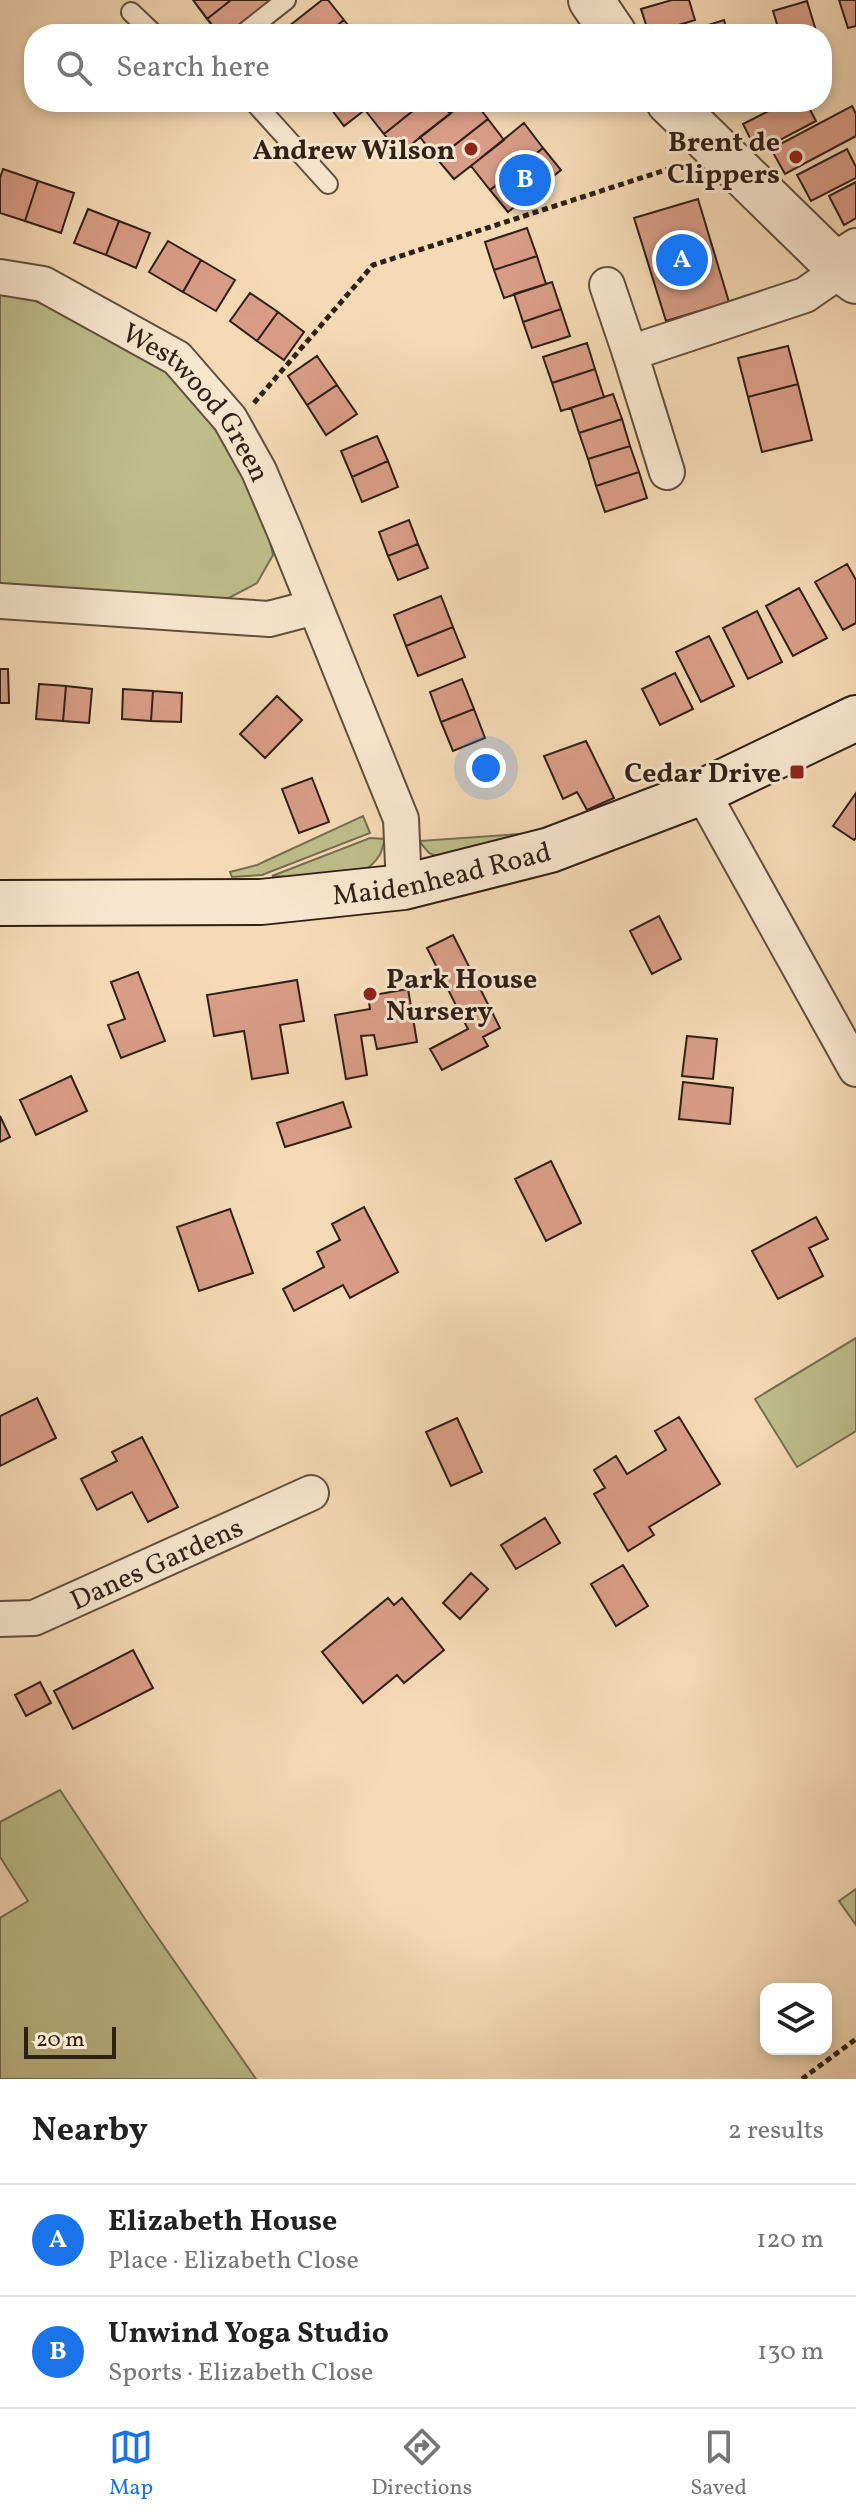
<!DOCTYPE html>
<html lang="en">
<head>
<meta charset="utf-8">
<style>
	:root { --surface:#fff; --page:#f2f2f2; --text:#222; --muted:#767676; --line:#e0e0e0; --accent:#1a73e8 }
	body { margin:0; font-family:Vollkorn,serif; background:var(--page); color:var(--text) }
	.controls { position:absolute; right:24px; bottom:24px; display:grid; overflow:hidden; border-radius:16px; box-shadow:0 4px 12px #0003 }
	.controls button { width:72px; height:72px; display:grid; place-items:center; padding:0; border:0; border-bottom:2px solid var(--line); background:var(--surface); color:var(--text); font:40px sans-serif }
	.scale { position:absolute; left:24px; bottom:20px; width:92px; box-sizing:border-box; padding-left:8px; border:4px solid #301f14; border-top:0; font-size:22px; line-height:28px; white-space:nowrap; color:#301f14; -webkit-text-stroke:6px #f8e7cf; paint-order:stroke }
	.you { position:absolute; left:486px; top:768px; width:28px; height:28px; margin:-20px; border:6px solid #fff; border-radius:50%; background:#1a73e8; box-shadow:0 0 0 12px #1a73e833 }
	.badge { display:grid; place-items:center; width:52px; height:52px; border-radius:50%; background:var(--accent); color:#fff; font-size:26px; font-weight:700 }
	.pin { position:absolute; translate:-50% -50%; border:4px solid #fff; box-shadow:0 2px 8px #0006 }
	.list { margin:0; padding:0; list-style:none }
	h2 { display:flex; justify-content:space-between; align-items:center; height:104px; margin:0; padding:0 32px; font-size:34px }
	h2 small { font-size:26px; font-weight:400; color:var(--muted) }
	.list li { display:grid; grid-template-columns:52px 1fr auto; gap:24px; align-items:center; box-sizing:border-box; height:112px; padding:0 32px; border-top:2px solid var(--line) }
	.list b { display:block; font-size:30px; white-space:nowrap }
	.list p { margin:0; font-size:26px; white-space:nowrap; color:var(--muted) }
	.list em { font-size:26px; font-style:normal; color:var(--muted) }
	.icon { flex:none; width:44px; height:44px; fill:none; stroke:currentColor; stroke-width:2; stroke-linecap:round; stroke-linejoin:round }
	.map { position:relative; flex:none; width:856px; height:2079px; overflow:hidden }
	.search { position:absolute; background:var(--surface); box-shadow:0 4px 12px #0003; left:24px; right:24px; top:24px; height:88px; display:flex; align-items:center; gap:20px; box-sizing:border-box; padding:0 28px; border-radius:32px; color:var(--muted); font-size:30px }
	.sheet { height:328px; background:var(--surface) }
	nav { display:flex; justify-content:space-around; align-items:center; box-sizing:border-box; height:112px; border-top:2px solid var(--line); background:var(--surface); font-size:22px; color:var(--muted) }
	nav a { display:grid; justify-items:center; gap:4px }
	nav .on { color:var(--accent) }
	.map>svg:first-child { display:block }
	.green { fill:#bebe8b; stroke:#776e50; stroke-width:2 }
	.building { fill:#d99d87; stroke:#301f14; stroke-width:2 }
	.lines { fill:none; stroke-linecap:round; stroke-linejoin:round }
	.service-casing { stroke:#614e3c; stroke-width:22 }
	.minor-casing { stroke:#614e3c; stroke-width:38 }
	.tertiary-casing { stroke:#614e3c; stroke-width:48 }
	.secondary-casing { stroke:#301f14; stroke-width:48 }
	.path { stroke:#301f14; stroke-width:5; stroke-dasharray:6 4; stroke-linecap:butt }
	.service { stroke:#f8e7cf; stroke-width:18 }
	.minor { stroke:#f8e7cf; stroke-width:34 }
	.tertiary { stroke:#f8e7cf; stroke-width:44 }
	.secondary { stroke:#f8e7cf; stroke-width:44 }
	.poi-dot { fill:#8f2418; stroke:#f8e7cf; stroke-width:3 }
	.labels { text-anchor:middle; stroke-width:6; stroke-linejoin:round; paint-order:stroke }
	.poi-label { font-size:28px; font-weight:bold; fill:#301f14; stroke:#f8e7cf; text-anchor:end }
	.street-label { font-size:28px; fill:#301f14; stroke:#f8e7cf }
</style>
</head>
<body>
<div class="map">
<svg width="856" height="2079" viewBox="0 0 856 2079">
	<rect width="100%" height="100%" fill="#f4dab5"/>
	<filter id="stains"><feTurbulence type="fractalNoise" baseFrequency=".0025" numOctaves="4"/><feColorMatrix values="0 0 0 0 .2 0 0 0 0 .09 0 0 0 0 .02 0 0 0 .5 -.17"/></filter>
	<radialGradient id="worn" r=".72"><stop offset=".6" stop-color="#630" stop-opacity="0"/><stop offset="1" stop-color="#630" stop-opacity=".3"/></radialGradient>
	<path class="green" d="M 0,288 L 9,289 L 121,340 L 163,367 L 209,416 L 261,500 L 273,555 L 257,583 L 225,600 L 0,592 Z
		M 363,816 L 370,833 L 262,875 L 232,877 L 230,872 L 257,865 Z
		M 591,829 L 444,860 L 429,853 L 419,841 Z
		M 370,838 L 385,839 C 383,844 382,852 379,856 C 358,889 305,877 272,876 Z
		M 856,1338 L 856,1431 L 797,1467 L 755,1399 Z
		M 60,1790 L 145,1919 L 256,2079 L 0,2079 L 0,1918 L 28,1901 L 0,1857 L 0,1822 Z
		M 856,1889 L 856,1925 L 839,1901 Z"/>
	<path class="building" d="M 193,0 L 271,0 L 228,34 L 219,34 Z
		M 193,0 L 231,0 L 207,19 Z
		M 231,0 L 271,0 L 228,34 L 219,34 L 207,19 Z
		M 322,0 L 328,0 L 344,20 L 326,34 L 279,34 Z
		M 672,0 L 689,0 L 695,20 L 649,34 L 641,9 Z
		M 839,0 L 856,0 L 856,26 L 848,28 Z
		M 807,1 L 817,34 L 780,34 L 773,11 Z
		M 344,20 L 355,34 L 326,34 Z
		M 724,20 L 728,34 L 680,34 Z
		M 822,50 L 829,73 L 822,75 Z
		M 333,102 L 375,102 L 344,126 L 329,106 Z
		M 375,102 L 424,102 L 384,134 L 365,110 Z
		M 424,102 L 441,102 L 450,114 L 399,154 L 384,134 Z
		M 465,102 L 475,102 L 488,119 L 437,159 L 420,137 Z
		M 786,102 L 806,102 L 816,121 L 757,152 L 743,124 Z
		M 852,106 L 856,114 L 856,136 L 785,174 L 771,149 Z
		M 488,119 L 504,140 L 454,179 L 437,159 Z
		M 524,123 L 543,148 L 490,190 L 471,166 Z
		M 543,148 L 561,170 L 508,212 L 490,190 Z
		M 847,149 L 856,167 L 856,178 L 811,201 L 797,175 Z
		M 3,169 L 38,181 L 25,221 L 0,213 L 0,178 Z
		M 38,181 L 74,193 L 61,233 L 25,221 Z
		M 856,182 L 856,218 L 844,225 L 829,196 Z
		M 698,199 L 729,302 L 666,321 L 634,218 Z
		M 88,209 L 119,221 L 106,255 L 74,243 Z
		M 119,221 L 150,233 L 136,268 L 106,255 Z
		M 527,228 L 537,256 L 494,270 L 485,242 Z
		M 168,241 L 201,260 L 183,292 L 149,272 Z
		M 537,256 L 546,284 L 504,298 L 494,270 Z
		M 201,260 L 235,280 L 216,311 L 183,292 Z
		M 552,282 L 561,309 L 523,322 L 514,294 Z
		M 250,293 L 278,312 L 257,341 L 230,321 Z
		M 561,309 L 570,336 L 532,348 L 523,322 Z
		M 278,312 L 304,332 L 284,360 L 257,341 Z
		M 587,343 L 595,369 L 552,383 L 543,357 Z
		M 788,346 L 798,384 L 748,397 L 738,358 Z
		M 317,356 L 337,385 L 307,405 L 288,376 Z
		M 595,369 L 604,397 L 561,411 L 552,383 Z
		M 798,384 L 812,440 L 762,452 L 748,397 Z
		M 337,385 L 357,414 L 326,435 L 307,405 Z
		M 613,394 L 622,419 L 579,433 L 571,408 Z
		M 622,419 L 630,446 L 588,459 L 579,433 Z
		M 377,436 L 388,461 L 352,477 L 341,451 Z
		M 630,446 L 639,472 L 596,486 L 588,459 Z
		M 388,461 L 398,487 L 362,502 L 352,477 Z
		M 639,472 L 647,498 L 605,512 L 596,486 Z
		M 409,520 L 418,544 L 388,556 L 379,532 Z
		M 418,544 L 428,568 L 398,580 L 388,556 Z
		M 847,564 L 856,580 L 856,623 L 843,630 L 815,582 Z
		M 799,588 L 827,638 L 793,656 L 766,606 Z
		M 441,596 L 453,627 L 406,646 L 394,615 Z
		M 757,611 L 782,662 L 748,679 L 723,628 Z
		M 453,627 L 465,657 L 418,676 L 406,646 Z
		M 709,636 L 734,686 L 701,702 L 676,652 Z
		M 0,669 L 8,669 L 9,703 L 0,703 Z
		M 675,673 L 693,709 L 660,725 L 642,689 Z
		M 462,679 L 474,709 L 441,722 L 430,692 Z
		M 39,684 L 66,686 L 63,721 L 36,719 Z
		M 66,686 L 92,689 L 89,723 L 63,721 Z
		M 123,689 L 153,691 L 151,721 L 122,719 Z
		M 153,691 L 182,693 L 181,722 L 151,721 Z
		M 277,696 L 302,720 L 265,758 L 240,734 Z
		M 474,709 L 485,738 L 453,751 L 441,722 Z
		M 586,741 L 614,798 L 587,810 L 577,792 L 563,799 L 544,756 Z
		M 312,778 L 329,822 L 299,833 L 282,789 Z
		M 856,793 L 856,838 L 854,840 L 833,826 Z
		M 659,916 L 681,959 L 652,974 L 630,931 Z
		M 453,935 L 500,1028 L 483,1037 L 488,1046 L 442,1070 L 430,1049 L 468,1029 L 427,948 Z
		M 138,972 L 165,1041 L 121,1058 L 108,1025 L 125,1019 L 111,982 Z
		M 297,980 L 304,1021 L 280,1025 L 288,1073 L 252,1079 L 244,1031 L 214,1036 L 207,995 Z
		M 408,989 L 417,1042 L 377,1049 L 374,1035 L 361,1036 L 367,1075 L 346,1079 L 335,1015 L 370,1009 L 368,996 Z
		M 687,1036 L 717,1039 L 713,1079 L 682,1076 Z
		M 71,1076 L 87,1111 L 36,1135 L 20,1100 Z
		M 683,1082 L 733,1088 L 730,1124 L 679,1119 Z
		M 343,1102 L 351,1127 L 285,1147 L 277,1123 Z
		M 0,1116 L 10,1137 L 0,1142 Z
		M 551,1161 L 581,1223 L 546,1241 L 515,1179 Z
		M 364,1207 L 398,1272 L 350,1298 L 343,1285 L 294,1311 L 283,1289 L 324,1267 L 317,1252 L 340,1240 L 332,1224 Z
		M 230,1209 L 253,1273 L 199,1291 L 177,1227 Z
		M 816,1217 L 828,1239 L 809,1248 L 823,1276 L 778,1299 L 752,1251 Z
		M 37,1398 L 56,1438 L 0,1466 L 0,1416 Z
		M 679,1417 L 720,1484 L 649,1527 L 654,1535 L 628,1551 L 594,1494 L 605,1488 L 594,1470 L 616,1456 L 627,1474 L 666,1450 L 655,1431 Z
		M 457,1418 L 482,1472 L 451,1486 L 426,1432 Z
		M 142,1437 L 178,1507 L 148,1522 L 132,1492 L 97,1510 L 81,1479 L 117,1461 L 112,1452 Z
		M 545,1518 L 560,1543 L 516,1569 L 501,1545 Z
		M 623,1565 L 648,1606 L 616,1626 L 591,1584 Z
		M 471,1573 L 488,1589 L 460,1619 L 443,1603 Z
		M 388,1598 L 394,1605 L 402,1598 L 444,1650 L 404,1683 L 397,1675 L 363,1703 L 322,1652 Z
		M 133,1650 L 153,1688 L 73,1729 L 54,1691 Z
		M 40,1682 L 51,1703 L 26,1716 L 15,1695 Z"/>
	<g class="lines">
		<defs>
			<path id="service" d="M 131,12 L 154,34
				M 243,34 L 286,0
				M 254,102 L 328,184"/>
			<g id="minor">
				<path d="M 833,261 L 856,246"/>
				<path id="s1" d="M 0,277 L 43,284 L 177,358 L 230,419 L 259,471 L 285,532 L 401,819 L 404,887"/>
				<path d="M 607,285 L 630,353"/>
				<path d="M 667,472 L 630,353 L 805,295 L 841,270"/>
				<path d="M 0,601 L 269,619 L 315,607"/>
				<path d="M 702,792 L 856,1069"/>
				<path id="s2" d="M 0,1619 L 34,1618 L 311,1493"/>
			</g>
			<path id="tertiary" d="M 591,0 L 614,34
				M 669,102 L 841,270 L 856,281"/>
			<g id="secondary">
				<path id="s3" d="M 0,903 L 261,902 L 404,887 L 550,850 L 702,792 L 856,718"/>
			</g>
		</defs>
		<use href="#service" class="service-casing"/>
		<use href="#minor" class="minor-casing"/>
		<use href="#tertiary" class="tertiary-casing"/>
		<use href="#secondary" class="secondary-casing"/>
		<path class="path" d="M 254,403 L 373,265 L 681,165
			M 802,2079 L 856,2039"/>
		<use href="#service" class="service"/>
		<use href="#minor" class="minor"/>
		<use href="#tertiary" class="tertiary"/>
		<use href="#secondary" class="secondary"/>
	</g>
	<g class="poi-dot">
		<circle cx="471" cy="149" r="8"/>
		<circle cx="796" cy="157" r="8"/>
		<rect x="789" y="764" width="16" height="16" rx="4"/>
		<circle cx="370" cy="994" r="8"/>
	</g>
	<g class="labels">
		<g class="poi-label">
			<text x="780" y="151">Brent de<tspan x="780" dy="32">Clippers</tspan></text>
			<text x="455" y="159">Andrew Wilson</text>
			<text x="781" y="782">Cedar Drive</text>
			<text x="386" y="988" text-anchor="start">Park House<tspan x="386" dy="32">Nursery</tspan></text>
		</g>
		<g class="street-label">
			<text dy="10" stroke="none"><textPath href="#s1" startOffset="242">Westwood Green</textPath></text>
			<text dy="10" stroke="none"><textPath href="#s3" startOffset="444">Maidenhead Road</textPath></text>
			<text dy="10" stroke="none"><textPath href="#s2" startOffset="168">Danes Gardens</textPath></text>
		</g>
	</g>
	<rect width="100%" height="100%" filter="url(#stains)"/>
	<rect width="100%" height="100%" fill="url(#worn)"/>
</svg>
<div class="controls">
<button><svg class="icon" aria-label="layers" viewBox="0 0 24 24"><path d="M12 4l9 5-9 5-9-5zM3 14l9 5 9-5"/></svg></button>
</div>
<div class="scale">20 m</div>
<div class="you"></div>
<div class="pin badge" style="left:682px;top:260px">A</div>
<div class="pin badge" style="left:525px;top:180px">B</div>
<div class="search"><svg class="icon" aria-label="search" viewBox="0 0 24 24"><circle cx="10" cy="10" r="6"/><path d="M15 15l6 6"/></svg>Search here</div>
</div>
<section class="sheet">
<h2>Nearby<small>2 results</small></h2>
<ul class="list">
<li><span class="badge">A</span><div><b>Elizabeth House</b><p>Place · Elizabeth Close</p></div><em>120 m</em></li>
<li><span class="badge">B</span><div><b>Unwind Yoga Studio</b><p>Sports · Elizabeth Close</p></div><em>130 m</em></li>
</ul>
</section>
<nav>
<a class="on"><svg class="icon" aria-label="map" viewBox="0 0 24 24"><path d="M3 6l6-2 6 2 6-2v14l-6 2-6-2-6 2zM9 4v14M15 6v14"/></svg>Map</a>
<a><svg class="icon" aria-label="directions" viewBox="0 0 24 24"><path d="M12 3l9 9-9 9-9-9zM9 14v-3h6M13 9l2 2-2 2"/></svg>Directions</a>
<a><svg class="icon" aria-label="saved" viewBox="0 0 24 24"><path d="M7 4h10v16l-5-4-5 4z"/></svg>Saved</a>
</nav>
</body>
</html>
